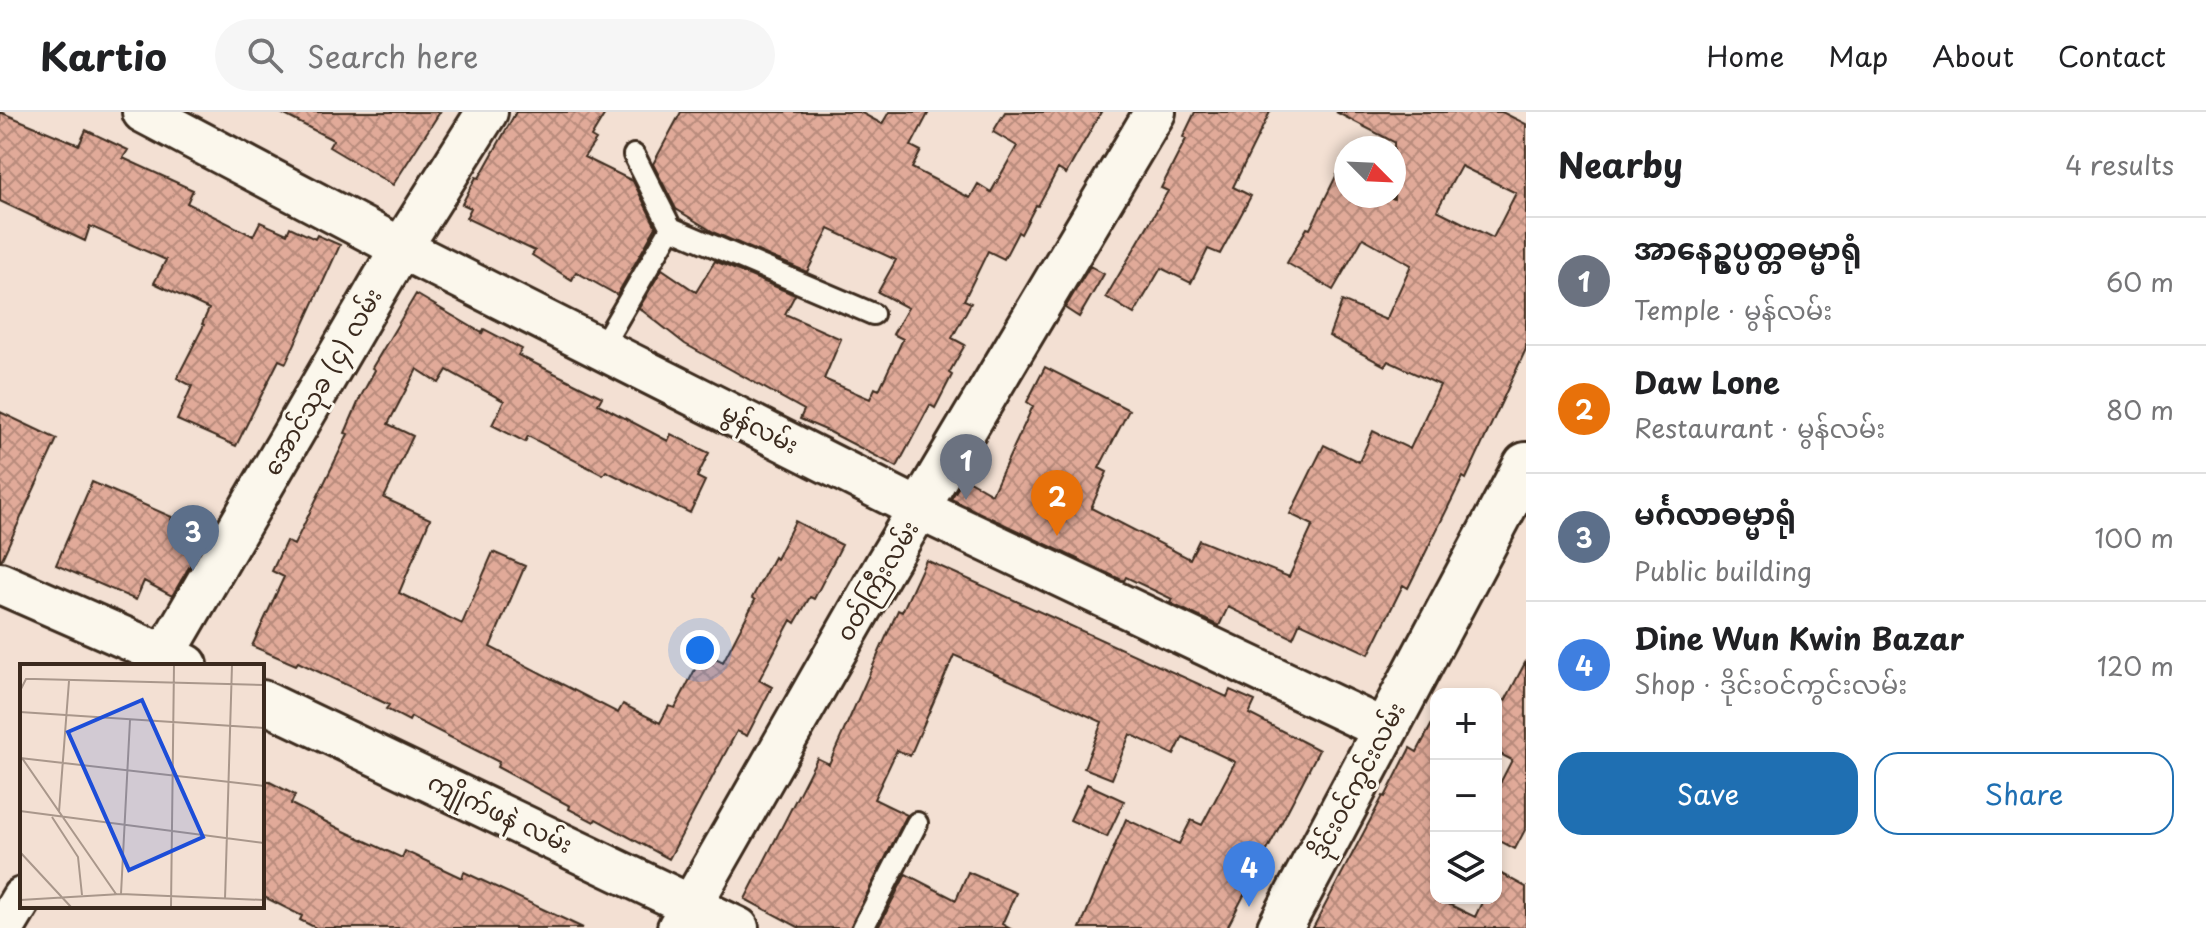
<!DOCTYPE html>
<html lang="en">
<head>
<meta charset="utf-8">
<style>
	:root { --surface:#fff; --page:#f6f6f6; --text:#202124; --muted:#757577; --line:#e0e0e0; --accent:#1f6fb2 }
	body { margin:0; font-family:"Playpen Sans","Noto Sans Myanmar",sans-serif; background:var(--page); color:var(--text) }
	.controls { position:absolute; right:24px; bottom:24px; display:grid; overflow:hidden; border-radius:16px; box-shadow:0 4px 12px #0003 }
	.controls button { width:72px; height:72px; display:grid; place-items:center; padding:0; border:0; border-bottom:2px solid var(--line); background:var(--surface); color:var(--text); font:40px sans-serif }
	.compass { position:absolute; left:1334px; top:24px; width:72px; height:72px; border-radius:50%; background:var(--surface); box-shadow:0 4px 12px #0003; rotate:114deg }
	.you { position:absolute; left:700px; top:538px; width:28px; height:28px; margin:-20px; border:6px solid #fff; border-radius:50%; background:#1a73e8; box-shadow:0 0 0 12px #1a73e833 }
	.badge { display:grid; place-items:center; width:52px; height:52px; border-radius:50%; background:var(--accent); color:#fff; font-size:26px; font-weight:700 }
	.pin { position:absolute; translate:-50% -66px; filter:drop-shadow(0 2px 4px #0008) }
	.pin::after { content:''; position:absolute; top:42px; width:28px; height:24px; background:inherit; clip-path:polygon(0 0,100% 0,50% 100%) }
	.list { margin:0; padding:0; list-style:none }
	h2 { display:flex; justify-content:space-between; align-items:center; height:104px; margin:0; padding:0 32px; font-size:34px }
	h2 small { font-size:26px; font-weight:400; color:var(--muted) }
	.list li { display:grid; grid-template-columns:52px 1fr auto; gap:24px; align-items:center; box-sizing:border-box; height:128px; padding:0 32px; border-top:2px solid var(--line) }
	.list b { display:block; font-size:30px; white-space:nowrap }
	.list p { margin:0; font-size:26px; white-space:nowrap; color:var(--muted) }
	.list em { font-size:26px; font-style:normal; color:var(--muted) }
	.actions { display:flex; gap:16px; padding:24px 32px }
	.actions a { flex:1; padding:18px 0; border:2px solid var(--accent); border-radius:24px; text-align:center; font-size:28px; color:var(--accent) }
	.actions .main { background:var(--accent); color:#fff }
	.icon { flex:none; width:44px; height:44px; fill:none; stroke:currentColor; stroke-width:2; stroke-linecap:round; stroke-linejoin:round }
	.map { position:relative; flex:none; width:1526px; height:816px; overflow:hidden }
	header { display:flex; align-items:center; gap:48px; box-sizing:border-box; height:112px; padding:0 40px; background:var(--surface); border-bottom:2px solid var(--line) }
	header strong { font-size:38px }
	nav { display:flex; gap:44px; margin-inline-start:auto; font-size:28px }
	.search { width:560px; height:72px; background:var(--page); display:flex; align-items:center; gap:20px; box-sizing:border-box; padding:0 28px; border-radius:44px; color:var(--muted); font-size:30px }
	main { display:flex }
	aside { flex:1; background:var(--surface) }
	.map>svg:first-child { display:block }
	.building { fill:url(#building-cross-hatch); stroke:#3b2a1e; stroke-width:2; fill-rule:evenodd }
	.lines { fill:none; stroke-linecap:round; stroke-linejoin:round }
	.lane-casing { stroke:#3b2a1e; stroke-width:26 }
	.street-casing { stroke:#3b2a1e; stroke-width:46 }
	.secondary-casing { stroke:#3b2a1e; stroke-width:50 }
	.lane { stroke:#fbf7ec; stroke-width:20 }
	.street { stroke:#fbf7ec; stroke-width:40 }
	.secondary { stroke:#fbf7ec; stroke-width:44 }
	.labels { text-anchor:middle; stroke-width:6; stroke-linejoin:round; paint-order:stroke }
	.street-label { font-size:24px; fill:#3b2a1e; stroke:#fbf7ec }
	.inset-road { fill:none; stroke:#a9978b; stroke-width:2 }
	.view { fill:#1d4ed8; fill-opacity:0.15; stroke:#1d4ed8; stroke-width:4 }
	.inset-edge { fill:none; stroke:#3b2a1e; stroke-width:4 }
</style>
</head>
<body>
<header>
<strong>Kartio</strong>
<div class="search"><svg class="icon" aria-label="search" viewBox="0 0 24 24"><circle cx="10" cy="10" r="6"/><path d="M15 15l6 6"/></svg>Search here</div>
<nav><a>Home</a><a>Map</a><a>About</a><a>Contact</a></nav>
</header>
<main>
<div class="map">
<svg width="1526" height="816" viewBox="0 0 1526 816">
	<defs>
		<pattern id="building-cross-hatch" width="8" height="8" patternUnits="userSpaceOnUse" patternTransform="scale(2)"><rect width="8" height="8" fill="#e1aa99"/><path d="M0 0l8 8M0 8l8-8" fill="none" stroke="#b88b7c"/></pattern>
	</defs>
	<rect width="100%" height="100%" fill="#f3e0d3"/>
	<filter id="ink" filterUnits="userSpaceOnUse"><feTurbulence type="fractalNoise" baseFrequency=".0125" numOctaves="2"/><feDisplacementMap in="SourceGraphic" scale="16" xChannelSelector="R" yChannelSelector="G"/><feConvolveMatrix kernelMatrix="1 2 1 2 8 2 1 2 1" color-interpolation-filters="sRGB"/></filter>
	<g filter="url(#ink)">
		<path class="building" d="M 0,0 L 79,33 L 86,18 L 128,38 L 123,46 L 193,78 L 187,91 L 253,124 L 260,110 L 287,122 L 290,115 L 315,127 L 317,123 L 340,133 L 286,251 L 279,248 L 236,334 L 177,308 L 192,274 L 177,266 L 204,213 L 202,212 L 209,197 L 154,171 L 166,148 L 90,114 L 85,129 L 0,89 Z
			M 279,0 L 440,0 L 393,73 L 329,35 L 333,28 Z
			M 516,0 L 606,0 L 591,25 L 596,28 L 584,45 L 633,69 L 656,115 L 617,183 L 576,160 L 572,168 L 532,143 L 535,139 L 466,106 L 471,96 L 462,92 L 476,65 L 479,66 Z
			M 681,0 L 860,0 L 882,12 L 889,0 L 929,0 L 911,34 L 921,39 L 912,56 L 970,86 L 978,72 L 991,80 L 1017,34 L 993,20 L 1005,0 L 1101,0 L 1066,62 L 1058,57 L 1038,94 L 1036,93 L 1021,122 L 1018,120 L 1004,147 L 988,139 L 964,188 L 971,191 L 952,226 L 965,233 L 949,261 L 952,263 L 935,296 L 930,293 L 897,355 L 828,319 L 800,307 L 804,298 L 685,232 L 639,196 L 662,157 L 696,180 L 715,149 L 795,183 L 785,202 L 841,227 L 824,267 L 870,287 L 875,276 L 879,278 L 903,227 L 893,222 L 908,196 L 878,180 L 896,148 L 829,117 L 807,160 L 715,121 L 676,97 L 653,52 Z
			M 1195,0 L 1270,0 L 1233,75 L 1251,84 L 1220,142 L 1208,137 L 1191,171 L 1161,156 L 1134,202 L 1106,185 L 1168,79 L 1161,76 L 1186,27 L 1183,25 Z
			M 1336,0 L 1502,0 L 1526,12 L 1526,237 L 1466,367 L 1463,365 L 1408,476 L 1403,473 L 1369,542 L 1300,510 L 1293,526 L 1228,495 L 1219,514 L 1170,491 L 1172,487 L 1126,465 L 1124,469 L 951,387 L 964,366 L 992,382 L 1033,294 L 1027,290 L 1045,255 L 1129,298 L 1099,356 L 1107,360 L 1091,396 L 1190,447 L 1199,428 L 1289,465 L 1313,413 L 1290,402 L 1324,333 L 1359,350 L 1373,319 L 1410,337 L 1440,273 L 1388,249 L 1385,254 L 1329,224 L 1342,189 L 1386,208 L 1411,153 L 1363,126 L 1333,178 L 1287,151 L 1307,116 L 1310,117 L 1338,60 L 1346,64 L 1346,84 L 1387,84 L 1394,87 L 1394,30 ZM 1461,54 L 1516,81 L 1493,126 L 1437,98 Z
			M 1090,154 L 1104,162 L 1079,205 L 1065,196 Z
			M 416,182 L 482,221 L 484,217 L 522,237 L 518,243 L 602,285 L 598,292 L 668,329 L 671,322 L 709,341 L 697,365 L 705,369 L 690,401 L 606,359 L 603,363 L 528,324 L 525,330 L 492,313 L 504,289 L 447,258 L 439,271 L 417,257 L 388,312 L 413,324 L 384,386 L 430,407 L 399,481 L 462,512 L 493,440 L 525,454 L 490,535 L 618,601 L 623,592 L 660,611 L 669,594 L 675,596 L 704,540 L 723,550 L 755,488 L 752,486 L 774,445 L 776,447 L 795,409 L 842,433 L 814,487 L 810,485 L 795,511 L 791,508 L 759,568 L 772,575 L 747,624 L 737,619 L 669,747 L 596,707 L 594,710 L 569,697 L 570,694 L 497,655 L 499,650 L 411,605 L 409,609 L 386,597 L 389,593 L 298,550 L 296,553 L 252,534 L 284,465 L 272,459 L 286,429 L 294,433 L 348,322 L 345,321 L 360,286 L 375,258 L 372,256 Z
			M 0,300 L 57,327 L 1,449 L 0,448 Z
			M 92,370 L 172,405 L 171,408 L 206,426 L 172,484 L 144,469 L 136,488 L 56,453 Z
			M 926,448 L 1227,585 L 1230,578 L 1255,589 L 1249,602 L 1319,638 L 1227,816 L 1080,816 L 1126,707 L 1179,732 L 1191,708 L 1202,713 L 1235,650 L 1183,625 L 1174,643 L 1130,622 L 1112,667 L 1084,656 L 1102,610 L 954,543 L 910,644 L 897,638 L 874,687 L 907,703 L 850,816 L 800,816 L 745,787 L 817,646 L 829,652 L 898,498 L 902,500 Z
			M 1526,549 L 1526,716 L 1515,737 L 1496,727 L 1496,679 L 1512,648 L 1496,640 L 1496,584 L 1505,589 Z
			M 1436,604 L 1436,786 L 1475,805 L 1484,786 L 1496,786 L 1496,759 L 1526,775 L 1526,816 L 1313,816 L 1383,684 L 1385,685 L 1410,636 L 1417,640 Z
			M 262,666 L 295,683 L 291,692 L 344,719 L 402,746 L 405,739 L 462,766 L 464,760 L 583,816 L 316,816 L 300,808 L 302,804 L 262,784 Z
			M 1087,672 L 1124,689 L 1107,725 L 1070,708 Z
			M 968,760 L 1016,781 L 1002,812 L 1009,816 L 878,816 L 906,762 L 956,788 Z"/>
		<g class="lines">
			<defs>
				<path id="lane" d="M 634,43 L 671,116 L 873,202
					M 601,236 L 671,116
					M 863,816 L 917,711"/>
				<path id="street" d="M 143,0 L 401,136 L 921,398 L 1385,618
					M 0,471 L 187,553
					M 158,554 L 401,136 L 487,0
					M 262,589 L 738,816
					M 4,816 L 22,786
					M 678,816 L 886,452 L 1155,0"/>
				<path id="secondary" d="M 1280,816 L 1526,353"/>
			</defs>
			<use href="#lane" class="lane-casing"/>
			<use href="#street" class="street-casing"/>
			<use href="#secondary" class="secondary-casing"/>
			<use href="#lane" class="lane"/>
			<use href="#street" class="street"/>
			<use href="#secondary" class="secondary"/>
		</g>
	</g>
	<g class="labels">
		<g class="street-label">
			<text transform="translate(323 270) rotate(-60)" y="8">အောင်သုခ (၄) လမ်း</text>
			<text transform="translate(760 317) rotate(27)" y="8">မွန်လမ်း</text>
			<text transform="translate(878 469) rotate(-59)" y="8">၀တ်ကြီးလမ်း</text>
			<text transform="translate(1358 669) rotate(-62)" y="8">ဒိုင်းဝင်ကွင်းလမ်း</text>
			<text transform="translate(500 702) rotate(25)" y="8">ကျိုက်ဖနဲ လမ်း</text>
		</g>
	</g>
	<g transform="translate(20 552)">
		<rect width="244" height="244" fill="#f3e0d3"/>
		<path class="inset-road" d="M 0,27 L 6,15 L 15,15 L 244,21M 0,48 L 244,64M 0,94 L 244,122M 2,94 L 96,230M 0,147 L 244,179M 39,148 L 49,17M 32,153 L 58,193 L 62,231M 0,188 L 51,243M 101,230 L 110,56M 205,235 L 212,1M 0,236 L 101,230 L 244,236M 151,243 L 154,1"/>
		<path class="view" d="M 122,36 L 183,173 L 109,206 L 48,68 Z"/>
		<rect width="244" height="244" class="inset-edge"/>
	</g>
</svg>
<div class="controls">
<button>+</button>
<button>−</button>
<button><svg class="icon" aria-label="layers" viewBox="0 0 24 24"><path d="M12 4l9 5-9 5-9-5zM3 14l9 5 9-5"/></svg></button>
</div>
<svg class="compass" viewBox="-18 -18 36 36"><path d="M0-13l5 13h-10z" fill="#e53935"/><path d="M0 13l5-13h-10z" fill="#757577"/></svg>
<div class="you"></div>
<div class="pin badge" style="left:966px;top:388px;background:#6b7280">1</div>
<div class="pin badge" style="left:1057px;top:424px;background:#e8710a">2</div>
<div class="pin badge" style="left:193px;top:459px;background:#5c6f8a">3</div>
<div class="pin badge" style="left:1249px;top:795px;background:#3f7fe0">4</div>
</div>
<aside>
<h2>Nearby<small>4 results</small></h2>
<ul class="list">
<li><span class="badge" style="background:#6b7280">1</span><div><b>အာနေဥ္စပ္ပတ္တဓမ္မာရုံ</b><p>Temple · မွန်လမ်း</p></div><em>60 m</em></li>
<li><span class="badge" style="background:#e8710a">2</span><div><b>Daw Lone</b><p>Restaurant · မွန်လမ်း</p></div><em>80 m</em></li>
<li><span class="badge" style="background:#5c6f8a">3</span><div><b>မင်္ဂလာဓမ္မာရုံ</b><p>Public building</p></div><em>100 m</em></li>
<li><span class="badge" style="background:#3f7fe0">4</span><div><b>Dine Wun Kwin Bazar</b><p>Shop · ဒိုင်းဝင်ကွင်းလမ်း</p></div><em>120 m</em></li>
</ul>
<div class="actions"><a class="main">Save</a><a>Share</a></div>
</aside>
</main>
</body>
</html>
